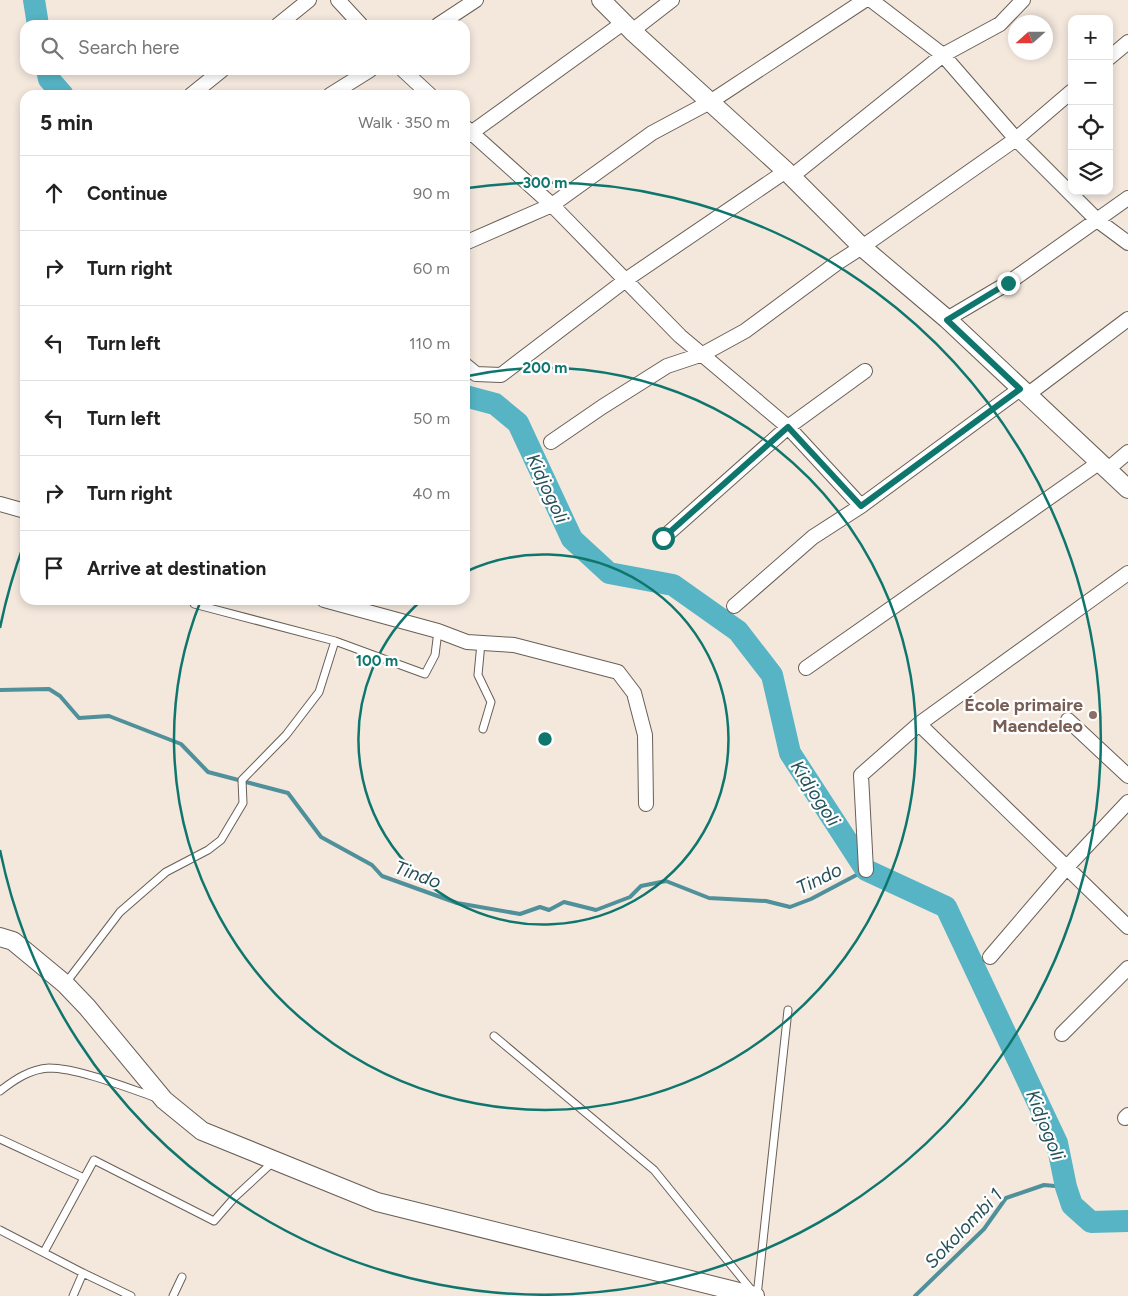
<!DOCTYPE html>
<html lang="en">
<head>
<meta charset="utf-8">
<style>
	:root { --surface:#fff; --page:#f2f2f2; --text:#222; --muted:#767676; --line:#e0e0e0 }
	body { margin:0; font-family:Figtree,sans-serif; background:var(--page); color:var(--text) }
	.controls { position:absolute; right:15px; top:15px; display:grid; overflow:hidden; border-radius:10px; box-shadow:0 2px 8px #0003 }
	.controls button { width:45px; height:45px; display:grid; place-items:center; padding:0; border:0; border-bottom:1px solid var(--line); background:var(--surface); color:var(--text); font:25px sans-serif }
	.compass { position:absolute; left:1008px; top:15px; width:45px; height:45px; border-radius:50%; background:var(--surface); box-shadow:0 2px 8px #0003; rotate:249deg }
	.stop { position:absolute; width:15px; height:15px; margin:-11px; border:4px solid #0f766e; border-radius:50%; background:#fff }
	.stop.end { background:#0f766e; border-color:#fff; box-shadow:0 1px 5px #0008 }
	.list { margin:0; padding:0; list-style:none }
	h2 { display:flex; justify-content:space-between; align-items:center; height:65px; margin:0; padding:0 20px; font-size:21px }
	h2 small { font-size:16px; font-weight:400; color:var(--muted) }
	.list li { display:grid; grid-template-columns:32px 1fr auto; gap:15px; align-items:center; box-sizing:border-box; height:75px; padding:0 20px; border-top:1px solid var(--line) }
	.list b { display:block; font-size:19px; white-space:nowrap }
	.list em { font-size:16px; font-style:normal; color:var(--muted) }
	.icon { flex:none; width:28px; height:28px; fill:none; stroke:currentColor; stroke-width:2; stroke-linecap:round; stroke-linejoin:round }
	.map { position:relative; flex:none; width:1128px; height:1296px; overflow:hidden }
	.search { position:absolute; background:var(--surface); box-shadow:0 2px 8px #0003; left:20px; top:20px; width:450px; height:55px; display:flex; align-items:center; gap:12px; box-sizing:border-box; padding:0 18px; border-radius:15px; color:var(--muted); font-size:19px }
	.panel { position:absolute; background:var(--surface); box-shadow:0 2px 8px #0003; left:20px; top:90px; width:450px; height:515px; border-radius:15px }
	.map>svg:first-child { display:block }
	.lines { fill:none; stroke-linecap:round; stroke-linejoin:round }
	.stream { stroke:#4f909a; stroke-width:4 }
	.river { stroke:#56b4c4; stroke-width:22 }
	.service-casing { stroke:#695f56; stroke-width:9 }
	.minor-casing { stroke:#695f56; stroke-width:16 }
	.tertiary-casing { stroke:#695f56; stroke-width:20 }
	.service { stroke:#fff; stroke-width:7 }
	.minor { stroke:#fff; stroke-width:14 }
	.tertiary { stroke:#fff; stroke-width:18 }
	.route { stroke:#0f766e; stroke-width:6 }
	.ring { fill:none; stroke:#0f766e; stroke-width:2.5 }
	.education-dot { fill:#8d6e63; stroke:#fff; stroke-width:2 }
	.labels { text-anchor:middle; stroke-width:4.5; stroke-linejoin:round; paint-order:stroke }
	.education-label { font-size:18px; font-weight:bold; fill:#785e54; stroke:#fff; text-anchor:end }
	.water-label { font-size:19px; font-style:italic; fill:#275158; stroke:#fff }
	.centre { fill:#0f766e; stroke:#fff; stroke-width:2.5 }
	.ring-label { font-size:15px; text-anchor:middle; font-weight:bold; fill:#0f766e; stroke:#fff; stroke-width:4.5; stroke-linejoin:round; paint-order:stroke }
</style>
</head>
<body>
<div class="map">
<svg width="1128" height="1296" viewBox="0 0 1128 1296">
	<rect width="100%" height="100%" fill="#f4e8dd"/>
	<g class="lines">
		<path class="stream" d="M 0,690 L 49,689 L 60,696 L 79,718 L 109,716 L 181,744 L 208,772 L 288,793 L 321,837 L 372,865 L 382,876 L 457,903 L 520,914 L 540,907 L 549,910 L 564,902 L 596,910 L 630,897 L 641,886 L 666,881 L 709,898 L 766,901 L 790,907 L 811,899 L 864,871
			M 915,1296 L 984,1229 L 1006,1198 L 1044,1185 L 1066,1187"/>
		<path class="river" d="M 34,0 L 38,25
			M 47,70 L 49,79 L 63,95
			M 465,396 L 495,404 L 518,423 L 572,539 L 609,573 L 673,585 L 738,631 L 772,675 L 790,753 L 866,870 L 946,907 L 1057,1143 L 1066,1187 L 1072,1205 L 1091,1222 L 1128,1221"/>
		<defs>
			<path id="service" d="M 193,600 L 194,604 L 335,641 L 425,674 L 435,655 L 438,631
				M 481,643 L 478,675 L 491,702 L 483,729
				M 65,984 L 120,912 L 166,872 L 208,850 L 221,840 L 243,803 L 242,780 L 286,735 L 319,692 L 335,641
				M 494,1036 L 654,1170 L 753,1292
				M 0,1091 C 14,1080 30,1069 49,1068 C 78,1068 128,1088 157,1098
				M 0,1139 L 84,1178
				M 0,1230 L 83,1273 L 131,1296
				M 44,1252 L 94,1160 L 214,1221 L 235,1197 L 274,1161
				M 73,1296 L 83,1273
				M 173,1296 L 182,1277
				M 757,1296 L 788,1010"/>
			<path id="minor" d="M 338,0 L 361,25
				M 871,0 L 943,55 L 1016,139 L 1097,220 L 1128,243
				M 278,25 L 309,0
				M 438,25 L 476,0
				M 632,31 L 672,0
				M 1109,58 L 1128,42
				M 403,70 L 430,95
				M 191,95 L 222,70
				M 330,95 L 370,70
				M 465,127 L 552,205 L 680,336 L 788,427 L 861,506
				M 465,136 L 471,133 L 623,23
				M 791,177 L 943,55 L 1000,24 L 1023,0
				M 465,243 L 552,205 L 652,133 L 710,102 L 865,0
				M 947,319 L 1008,283 L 1128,198
				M 465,365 L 476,374 L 501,375 L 627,279 L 786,171
				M 1027,395 L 1128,319
				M 551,442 L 602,407 L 667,366 L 703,354 L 745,331 L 837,263 L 862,247 L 1016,139 L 1072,91
				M 1108,469 L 1128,452
				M 0,504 L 25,511
				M 663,538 L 788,427 L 865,371
				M 324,600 L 438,631 L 467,642 L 514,645 L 618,672 L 634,693 L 645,735 L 646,804
				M 734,606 L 813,537 L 861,506 L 1020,389
				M 806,668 L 1100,462
				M 1068,720 L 1128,776
				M 919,724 L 1128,927
				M 866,870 L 861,775 L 919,724 L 1128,573
				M 990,957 L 1067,867 L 1128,802
				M 1062,1034 L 1128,968
				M 1125,1118 L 1128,1115"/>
			<path id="tertiary" d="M 601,0 L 632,31 L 786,171 L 862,247 L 947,319 L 1128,489
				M 0,937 L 13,941 L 65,984 L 87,1007 L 164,1100 L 202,1131 L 377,1202 L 755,1296"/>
		</defs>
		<use href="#service" class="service-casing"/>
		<use href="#minor" class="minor-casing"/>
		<use href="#tertiary" class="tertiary-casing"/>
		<use href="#service" class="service"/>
		<use href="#minor" class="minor"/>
		<use href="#tertiary" class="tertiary"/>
	</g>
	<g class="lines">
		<path class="route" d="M 663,538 L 788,427 L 861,506 L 1020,389 L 947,320 L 1008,283"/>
	</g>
	<g class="ring">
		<path d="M465 572A185 185 0 1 1 422 600"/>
		<path d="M468 376A371 371 0 1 1 201 600"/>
		<path d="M0 628A556 556 0 0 1 24 544M468 188A556 556 0 1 1 0 850"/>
	</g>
	<circle class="education-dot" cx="1093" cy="715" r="5"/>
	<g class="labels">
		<g class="education-label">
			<text x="1083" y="711">École primaire<tspan x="1083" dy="21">Maendeleo</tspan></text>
		</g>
		<g class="water-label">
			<text transform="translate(548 488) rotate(65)" y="7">Kidjogoli</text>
			<text transform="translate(816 793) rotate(57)" y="7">Kidjogoli</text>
			<text transform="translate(418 874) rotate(20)" y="7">Tindo</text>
			<text transform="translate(819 878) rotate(-26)" y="7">Tindo</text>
			<text transform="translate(1046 1125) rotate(68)" y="7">Kidjogoli</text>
			<text transform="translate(963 1228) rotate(-46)" y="7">Sokolombi 1</text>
		</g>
	</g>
	<circle cx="545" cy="739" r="8" class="centre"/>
	<g class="ring-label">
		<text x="545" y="188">300 m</text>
		<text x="545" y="373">200 m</text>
		<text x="377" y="666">100 m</text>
	</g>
</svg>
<div class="controls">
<button>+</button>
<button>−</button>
<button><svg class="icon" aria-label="locate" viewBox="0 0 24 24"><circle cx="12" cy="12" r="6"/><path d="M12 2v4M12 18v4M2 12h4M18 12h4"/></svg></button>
<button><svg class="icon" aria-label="layers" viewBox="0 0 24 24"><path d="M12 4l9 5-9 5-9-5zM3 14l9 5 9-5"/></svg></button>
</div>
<svg class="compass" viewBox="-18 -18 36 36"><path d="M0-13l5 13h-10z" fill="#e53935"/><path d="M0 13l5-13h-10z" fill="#767676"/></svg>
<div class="stop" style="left:663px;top:538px"></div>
<div class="stop end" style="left:1008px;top:283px"></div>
<div class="search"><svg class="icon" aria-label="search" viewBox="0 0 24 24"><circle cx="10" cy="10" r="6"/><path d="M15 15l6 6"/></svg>Search here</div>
<section class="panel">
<h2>5 min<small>Walk · 350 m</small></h2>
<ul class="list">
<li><svg class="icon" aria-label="ahead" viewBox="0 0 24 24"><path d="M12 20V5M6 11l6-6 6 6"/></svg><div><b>Continue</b></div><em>90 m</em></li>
<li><svg class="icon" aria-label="right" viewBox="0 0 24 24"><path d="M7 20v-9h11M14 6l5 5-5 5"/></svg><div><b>Turn right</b></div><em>60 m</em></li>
<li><svg class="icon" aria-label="left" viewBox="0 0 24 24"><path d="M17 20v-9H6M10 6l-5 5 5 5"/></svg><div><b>Turn left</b></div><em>110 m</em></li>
<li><svg class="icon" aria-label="left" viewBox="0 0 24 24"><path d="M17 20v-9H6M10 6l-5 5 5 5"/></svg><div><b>Turn left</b></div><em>50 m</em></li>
<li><svg class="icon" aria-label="right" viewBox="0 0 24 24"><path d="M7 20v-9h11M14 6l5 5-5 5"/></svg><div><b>Turn right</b></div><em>40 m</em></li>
<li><svg class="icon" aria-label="arrive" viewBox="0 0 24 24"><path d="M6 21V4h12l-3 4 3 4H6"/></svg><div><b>Arrive at destination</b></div></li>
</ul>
</section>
</div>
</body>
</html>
